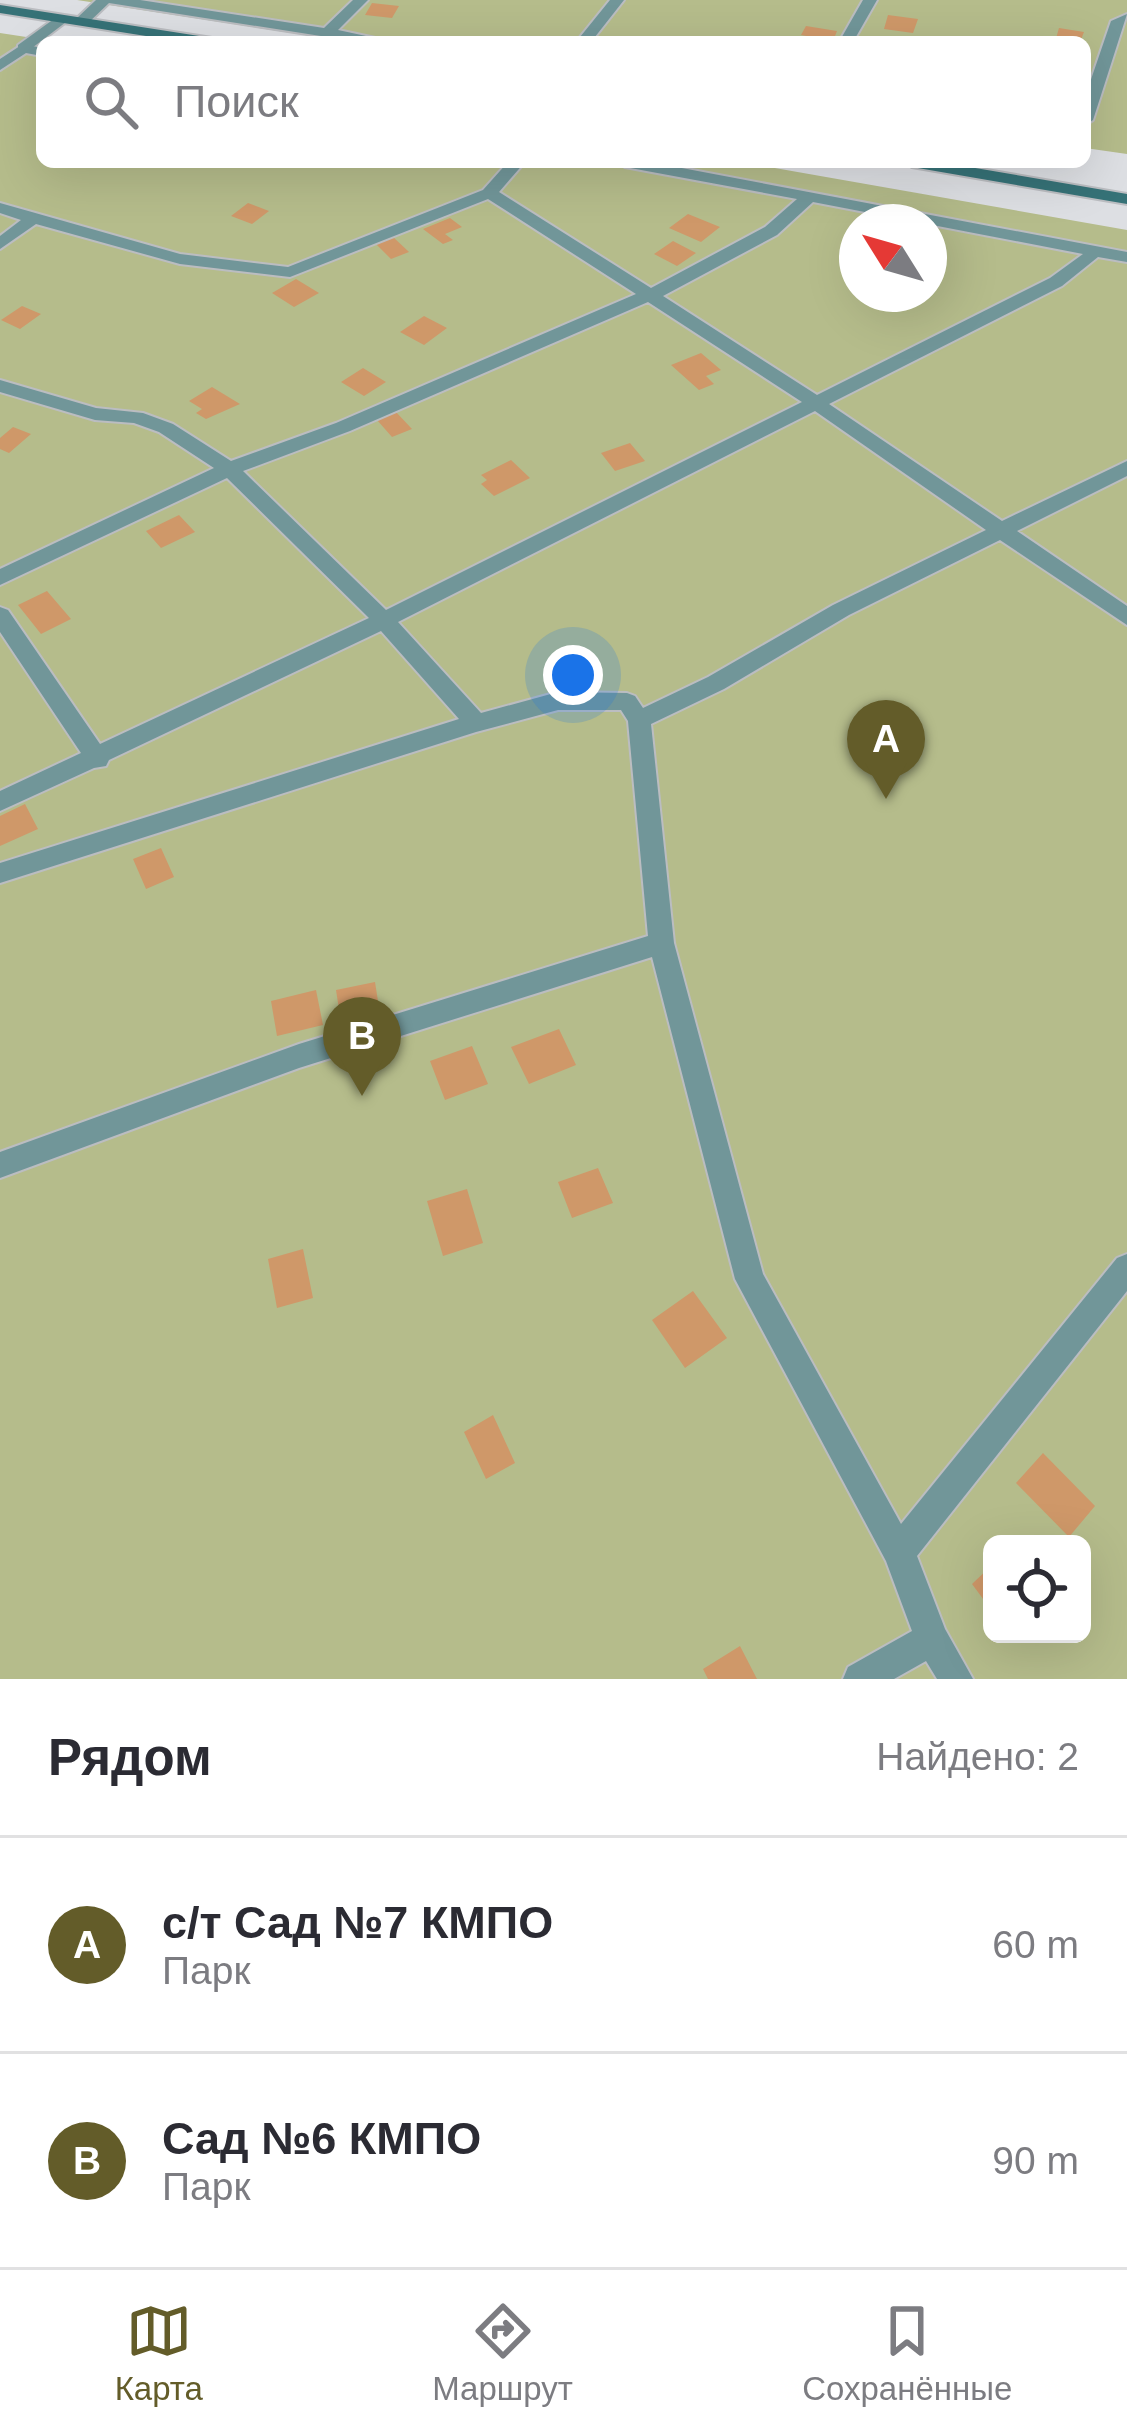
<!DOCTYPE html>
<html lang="ru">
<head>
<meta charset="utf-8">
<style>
	:root { --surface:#fff; --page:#f7f7f7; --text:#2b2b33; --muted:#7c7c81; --line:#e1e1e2; --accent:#635c29 }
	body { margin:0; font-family:Arial,sans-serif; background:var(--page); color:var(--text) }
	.controls { position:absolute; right:36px; bottom:36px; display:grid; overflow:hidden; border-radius:18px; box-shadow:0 12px 48px #0002 }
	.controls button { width:108px; height:108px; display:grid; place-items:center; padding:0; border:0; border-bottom:3px solid var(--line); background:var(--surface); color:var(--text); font:60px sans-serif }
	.compass { position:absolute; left:839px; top:204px; width:108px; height:108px; border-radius:50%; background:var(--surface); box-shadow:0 12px 48px #0002; rotate:307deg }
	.you { position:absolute; left:573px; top:675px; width:42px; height:42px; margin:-30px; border:9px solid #fff; border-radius:50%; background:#1a73e8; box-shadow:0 0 0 18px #1a73e833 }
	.badge { display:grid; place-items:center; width:78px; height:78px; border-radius:50%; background:var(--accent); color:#fff; font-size:39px; font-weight:700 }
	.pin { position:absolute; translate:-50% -99px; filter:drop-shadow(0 3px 6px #0008) }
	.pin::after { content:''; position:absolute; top:63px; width:42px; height:36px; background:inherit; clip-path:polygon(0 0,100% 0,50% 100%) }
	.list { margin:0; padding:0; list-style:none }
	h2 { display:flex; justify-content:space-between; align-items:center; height:156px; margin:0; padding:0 48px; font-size:51px }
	h2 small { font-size:39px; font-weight:400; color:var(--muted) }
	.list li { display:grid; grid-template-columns:78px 1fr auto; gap:36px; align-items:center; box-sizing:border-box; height:216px; padding:0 48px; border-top:3px solid var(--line) }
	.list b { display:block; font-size:45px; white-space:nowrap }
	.list p { margin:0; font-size:39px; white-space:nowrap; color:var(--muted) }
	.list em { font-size:39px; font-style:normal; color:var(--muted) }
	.icon { flex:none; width:66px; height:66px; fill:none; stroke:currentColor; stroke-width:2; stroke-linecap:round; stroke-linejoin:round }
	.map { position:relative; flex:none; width:1127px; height:1679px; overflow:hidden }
	.search { position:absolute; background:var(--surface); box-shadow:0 12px 48px #0002; left:36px; right:36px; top:36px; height:132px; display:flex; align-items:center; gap:30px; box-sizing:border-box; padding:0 42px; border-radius:18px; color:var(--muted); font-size:45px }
	.sheet { height:588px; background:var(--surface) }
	nav { display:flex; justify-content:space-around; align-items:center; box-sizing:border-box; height:168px; border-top:3px solid var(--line); background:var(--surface); font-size:33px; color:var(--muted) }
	nav a { display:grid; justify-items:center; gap:6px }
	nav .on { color:var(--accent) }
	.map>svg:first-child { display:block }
	.green { fill:#b5bc8b; fill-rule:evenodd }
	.building { fill:#cf9869 }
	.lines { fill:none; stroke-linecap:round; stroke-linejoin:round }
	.service-casing { stroke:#bbbdc1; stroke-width:4 }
	.minor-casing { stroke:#bbbdc1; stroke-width:4 }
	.secondary-casing { stroke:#bbbdc1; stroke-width:4 }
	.service { fill:#719699; fill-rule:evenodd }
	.minor { fill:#719699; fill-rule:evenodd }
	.secondary { fill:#367277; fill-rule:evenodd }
</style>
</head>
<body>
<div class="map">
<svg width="1127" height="1679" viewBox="0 0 1127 1679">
	<rect width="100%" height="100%" fill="#dddfe3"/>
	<path class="green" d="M 77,0 L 1127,0 L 1127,154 L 1085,148 L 1085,42 L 351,42 Z
		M 0,33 L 59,42 L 42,42 L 42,162 L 741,162 L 1127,230 L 1127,1679 L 0,1679 ZM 857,222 L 929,222 L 929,294 L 857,294 ZM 992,1544 L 1082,1544 L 1082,1634 L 992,1634 Z"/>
	<path class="building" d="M 372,3 L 399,6 L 392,18 L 365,15 Z
		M 888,15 L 918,19 L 913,33 L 884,29 Z
		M 806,26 L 837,31 L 833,41 L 801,35 Z
		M 1059,28 L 1084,32 L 1080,42 L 1055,42 Z
		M 248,203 L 269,211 L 252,224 L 231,216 Z
		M 688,214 L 720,227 L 701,242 L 669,228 Z
		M 450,218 L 462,227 L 445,234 L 453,240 L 443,244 L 423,229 Z
		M 392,236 L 409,252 L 391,259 L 375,243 Z
		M 673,241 L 696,253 L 677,266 L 654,254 Z
		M 296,279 L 319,293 L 294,307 L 272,293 Z
		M 22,306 L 41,314 L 20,329 L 1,320 Z
		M 424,316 L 447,328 L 424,345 L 400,332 Z
		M 701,353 L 721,370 L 706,376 L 714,384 L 699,390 L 671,365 Z
		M 363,368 L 386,382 L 364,396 L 341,382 Z
		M 212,387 L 240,404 L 206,419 L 196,413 L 202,409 L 189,401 Z
		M 396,412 L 412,429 L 392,437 L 377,420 Z
		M 13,427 L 31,434 L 9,453 L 0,449 L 0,438 Z
		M 630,443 L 645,461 L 615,471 L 601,453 Z
		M 511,460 L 530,478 L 494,496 L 481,484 L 487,480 L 481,475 Z
		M 179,515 L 195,532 L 161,548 L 146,531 Z
		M 47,591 L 71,619 L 41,634 L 18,605 Z
		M 25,804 L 38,829 L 0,846 L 0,816 Z
		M 161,848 L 174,877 L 146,889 L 133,859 Z
		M 375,982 L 380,1014 L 341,1022 L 336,990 Z
		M 316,990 L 323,1025 L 277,1036 L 271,1001 Z
		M 559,1029 L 576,1065 L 529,1084 L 511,1047 Z
		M 472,1046 L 488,1084 L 445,1100 L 430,1061 Z
		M 598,1168 L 613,1203 L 572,1218 L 558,1182 Z
		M 467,1189 L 483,1243 L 443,1256 L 427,1201 Z
		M 303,1249 L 313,1298 L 277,1308 L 268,1259 Z
		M 693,1291 L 727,1338 L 685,1368 L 652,1320 Z
		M 493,1415 L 515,1463 L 486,1479 L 464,1432 Z
		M 1043,1453 L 1095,1506 L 1069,1537 L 1016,1483 Z
		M 992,1565 L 992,1611 L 972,1584 Z
		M 740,1646 L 757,1679 L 708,1679 L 703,1669 Z"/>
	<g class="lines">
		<defs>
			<path id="service" d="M 96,0 L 140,0 L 324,28 L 353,0 L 368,0 L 338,30 L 394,42 L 359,42 L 109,3 L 86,25 L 76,25 L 76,19 Z
				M 610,0 L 624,0 L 591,42 L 576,42 Z
				M 863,0 L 877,0 L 853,42 L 839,42 Z
				M 1127,14 L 1093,120 L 1085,125 L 1085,97 L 1111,21 Z
				M 23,44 L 42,48 L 42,56 L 26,53 L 0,70 L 0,59 Z
				M 508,162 L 525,162 L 499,192 L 651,288 L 765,227 L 797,199 L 625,167 L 617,162 L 650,162 L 1127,252 L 1127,262 L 1098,257 L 1062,286 L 829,404 L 1002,521 L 1127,461 L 1127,476 L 1017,531 L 1127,606 L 1127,625 L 1000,540 L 849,615 L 724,689 L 651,724 L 674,943 L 763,1274 L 901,1524 L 1117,1258 L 1127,1254 L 1127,1291 L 917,1556 L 945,1629 L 973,1679 L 937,1679 L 926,1661 L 894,1679 L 843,1679 L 848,1667 L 912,1631 L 886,1561 L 735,1279 L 652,957 L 299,1068 L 0,1178 L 0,1152 L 299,1044 L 648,936 L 628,721 L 621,710 L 558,710 L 476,732 L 0,883 L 0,863 L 459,719 L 381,631 L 109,760 L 106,766 L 94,768 L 0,811 L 0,791 L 81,753 L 0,632 L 0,607 L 8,610 L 100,744 L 369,618 L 227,478 L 0,585 L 0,569 L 214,468 L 159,432 L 134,423 L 95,420 L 0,392 L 0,380 L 96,408 L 143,413 L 173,424 L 231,461 L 336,423 L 636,294 L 488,199 L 290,277 L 180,264 L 36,224 L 0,249 L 0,236 L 21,220 L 0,213 L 0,203 L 180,254 L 288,267 L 483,190 ZM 813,202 L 1083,254 L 1050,278 L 817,395 L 663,296 L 777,235 ZM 648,302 L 802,402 L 386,610 L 243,471 L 350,431 ZM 815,411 L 986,530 L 833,605 L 708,677 L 643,708 L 635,696 L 627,693 L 558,692 L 481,713 L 398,622 Z"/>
			<path id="minor" d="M 58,16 L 70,19 L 28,51 L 18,51 L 18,45 Z"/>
			<path id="secondary" d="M 0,5 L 212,38 L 219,42 L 184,42 L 0,13 Z
				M 904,162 L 940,162 L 1127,194 L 1127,204 L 912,167 Z"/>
		</defs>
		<use href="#service" class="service-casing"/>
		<use href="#minor" class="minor-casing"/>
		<use href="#secondary" class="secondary-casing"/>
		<use href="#service" class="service"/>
		<use href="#minor" class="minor"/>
		<use href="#secondary" class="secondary"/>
	</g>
</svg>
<div class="controls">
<button><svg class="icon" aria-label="locate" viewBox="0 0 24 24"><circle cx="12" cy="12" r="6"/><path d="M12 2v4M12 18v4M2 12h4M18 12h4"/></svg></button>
</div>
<svg class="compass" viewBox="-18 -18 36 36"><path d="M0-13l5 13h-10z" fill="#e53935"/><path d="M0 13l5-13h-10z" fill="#7c7c81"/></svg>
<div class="you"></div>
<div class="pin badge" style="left:886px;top:799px">A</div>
<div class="pin badge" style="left:362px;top:1096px">B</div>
<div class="search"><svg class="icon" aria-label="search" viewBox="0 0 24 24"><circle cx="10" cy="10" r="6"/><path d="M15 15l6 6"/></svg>Поиск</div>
</div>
<section class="sheet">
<h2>Рядом<small>Найдено: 2</small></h2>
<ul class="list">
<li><span class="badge">A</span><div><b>с/т Сад №7 КМПО</b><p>Парк</p></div><em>60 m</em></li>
<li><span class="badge">B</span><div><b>Сад №6 КМПО</b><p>Парк</p></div><em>90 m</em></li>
</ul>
</section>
<nav>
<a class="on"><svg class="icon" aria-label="map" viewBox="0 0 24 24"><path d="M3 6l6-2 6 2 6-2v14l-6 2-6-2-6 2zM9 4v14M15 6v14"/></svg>Карта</a>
<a><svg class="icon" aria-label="directions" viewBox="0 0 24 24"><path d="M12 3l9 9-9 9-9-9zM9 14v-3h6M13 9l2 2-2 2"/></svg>Маршрут</a>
<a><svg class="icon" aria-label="saved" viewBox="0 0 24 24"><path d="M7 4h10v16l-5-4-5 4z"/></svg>Сохранённые</a>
</nav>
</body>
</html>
